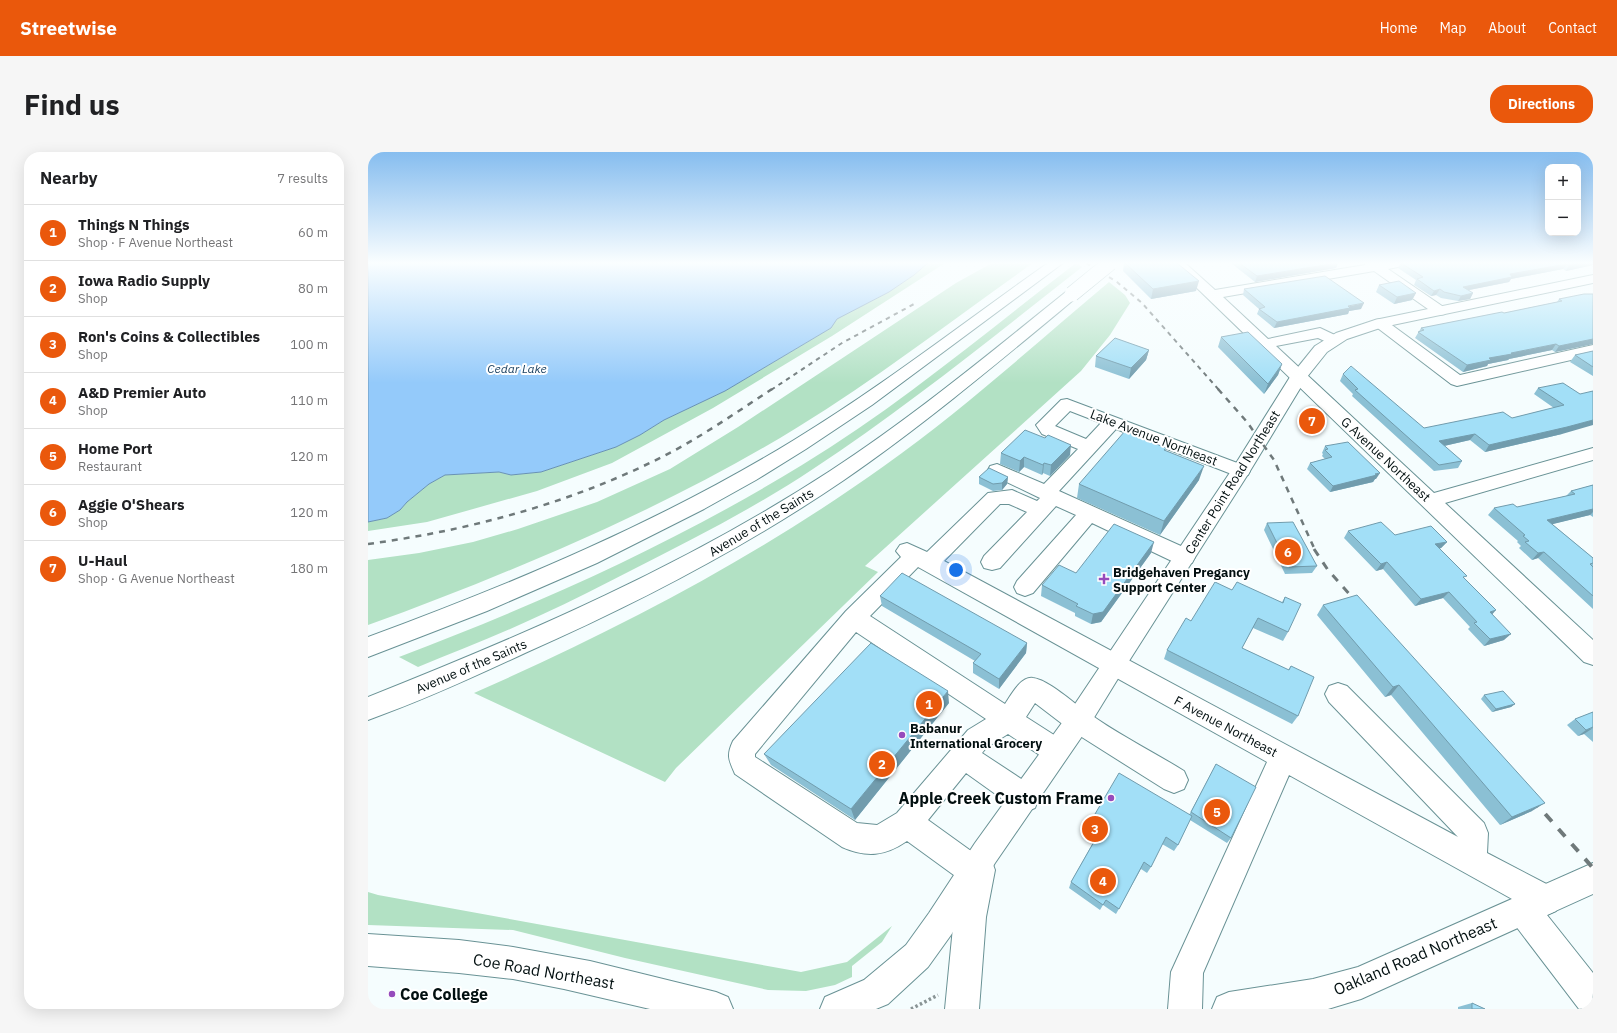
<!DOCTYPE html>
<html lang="en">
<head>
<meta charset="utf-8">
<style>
	:root { --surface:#fff; --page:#f6f6f6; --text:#202124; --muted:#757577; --line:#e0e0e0; --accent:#ea580c }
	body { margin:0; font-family:"IBM Plex Sans",sans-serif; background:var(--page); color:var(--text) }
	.controls { position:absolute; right:12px; top:12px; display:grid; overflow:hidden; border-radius:8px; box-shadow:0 4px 16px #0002 }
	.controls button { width:36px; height:36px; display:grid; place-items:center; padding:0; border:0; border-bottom:1px solid var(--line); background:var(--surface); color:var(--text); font:20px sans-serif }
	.you { position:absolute; left:588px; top:418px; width:14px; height:14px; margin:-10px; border:3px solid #fff; border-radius:50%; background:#1a73e8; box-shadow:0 0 0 6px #1a73e833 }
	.badge { display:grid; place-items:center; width:26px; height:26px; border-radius:50%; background:var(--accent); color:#fff; font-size:13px; font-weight:700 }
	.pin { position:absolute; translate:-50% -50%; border:2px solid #fff; box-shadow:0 1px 4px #0006 }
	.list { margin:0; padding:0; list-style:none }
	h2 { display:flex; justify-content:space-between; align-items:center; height:52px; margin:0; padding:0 16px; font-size:17px }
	h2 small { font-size:13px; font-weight:400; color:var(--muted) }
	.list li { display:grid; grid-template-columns:26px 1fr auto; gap:12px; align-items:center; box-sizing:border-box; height:56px; padding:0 16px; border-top:1px solid var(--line) }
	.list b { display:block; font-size:15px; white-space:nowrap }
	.list p { margin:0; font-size:13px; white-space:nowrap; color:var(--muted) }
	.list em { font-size:13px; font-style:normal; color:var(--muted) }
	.map { position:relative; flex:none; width:1225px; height:857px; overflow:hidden; border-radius:16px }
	header { display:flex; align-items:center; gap:24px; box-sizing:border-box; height:56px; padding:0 20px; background:var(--accent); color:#fff }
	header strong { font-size:19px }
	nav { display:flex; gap:22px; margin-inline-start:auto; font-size:14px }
	.intro { display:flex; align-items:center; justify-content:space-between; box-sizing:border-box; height:96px; padding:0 24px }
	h1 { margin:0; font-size:28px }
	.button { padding:10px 18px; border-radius:16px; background:var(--accent); color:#fff; font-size:14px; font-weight:700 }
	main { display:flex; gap:24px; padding:0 24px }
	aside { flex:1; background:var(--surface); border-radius:16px; box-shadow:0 4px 16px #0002 }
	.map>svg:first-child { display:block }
	.green { fill:#b2e1c4 }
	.water { fill:#94cafa; stroke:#6892b4 }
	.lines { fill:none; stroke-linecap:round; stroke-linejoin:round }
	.minor-casing { stroke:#699295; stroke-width:2 }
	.major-casing { stroke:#699295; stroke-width:2 }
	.highway-casing { stroke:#699295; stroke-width:2 }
	.path { stroke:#899495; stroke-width:3.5; stroke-dasharray:2.5 2.5; stroke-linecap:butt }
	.minor { fill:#fff; fill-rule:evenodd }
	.major { fill:#fff; fill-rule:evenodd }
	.highway { fill:#fff; fill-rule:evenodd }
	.rail-far3 { stroke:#6f797a; stroke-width:2; stroke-dasharray:4.5 4.5; stroke-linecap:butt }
	.rail-far2 { stroke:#6f797a; stroke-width:2.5; stroke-dasharray:6 6; stroke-linecap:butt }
	.rail-far1 { stroke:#6f797a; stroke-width:3; stroke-dasharray:8 8; stroke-linecap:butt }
	.rail { stroke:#6f797a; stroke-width:4; stroke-dasharray:10 10; stroke-linecap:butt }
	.highway-bridge-casing { stroke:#699295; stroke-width:16; stroke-linecap:butt }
	.highway-bridge { stroke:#fff; stroke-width:15 }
	.wall { fill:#8bc0d4 }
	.shaded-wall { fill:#719cad }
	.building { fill:#a2dff7; stroke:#719cad }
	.poi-dot { fill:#964bbc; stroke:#fff; stroke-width:1.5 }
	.labels { text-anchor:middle; stroke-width:4; stroke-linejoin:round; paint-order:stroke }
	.far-water-label { font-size:12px; font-style:italic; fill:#163d5d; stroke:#fff }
	.street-label { font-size:13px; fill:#020f10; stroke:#fff }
	.poi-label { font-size:13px; font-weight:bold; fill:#020f10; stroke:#fff; text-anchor:start }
	.near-poi-label { font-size:16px; font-weight:bold; fill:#020f10; stroke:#fff; text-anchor:end }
	.near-street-label { font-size:16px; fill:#020f10; stroke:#fff }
</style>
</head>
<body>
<header>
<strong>Streetwise</strong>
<nav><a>Home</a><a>Map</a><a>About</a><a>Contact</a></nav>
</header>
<div class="intro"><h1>Find us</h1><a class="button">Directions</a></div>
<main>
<aside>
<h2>Nearby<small>7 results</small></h2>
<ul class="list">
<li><span class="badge">1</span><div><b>Things N Things</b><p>Shop · F Avenue Northeast</p></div><em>60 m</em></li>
<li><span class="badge">2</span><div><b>Iowa Radio Supply</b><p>Shop</p></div><em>80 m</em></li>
<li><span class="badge">3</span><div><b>Ron's Coins &amp; Collectibles</b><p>Shop</p></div><em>100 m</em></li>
<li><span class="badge">4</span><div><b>A&amp;D Premier Auto</b><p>Shop</p></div><em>110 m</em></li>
<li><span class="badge">5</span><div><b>Home Port</b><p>Restaurant</p></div><em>120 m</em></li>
<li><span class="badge">6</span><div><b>Aggie O'Shears</b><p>Shop</p></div><em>120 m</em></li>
<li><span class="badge">7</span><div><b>U-Haul</b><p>Shop · G Avenue Northeast</p></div><em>180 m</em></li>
</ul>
</aside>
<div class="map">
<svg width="1225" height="857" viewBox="0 0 1225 857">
	<rect width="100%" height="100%" fill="#f5fdfe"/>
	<path class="green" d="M 560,111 L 577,111 L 464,184 L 345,256 L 244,311 L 169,339 L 59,370 L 0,379 L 0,370 L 19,366 L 32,358 L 39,350 L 61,332 L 77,323 L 131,320 L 143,323 L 173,320 L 248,295 L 272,283 L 296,268 L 357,239 L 463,176 L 469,167 L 521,140 L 546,123 Z
		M 624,111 L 665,111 C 587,166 511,225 430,275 C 354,322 274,361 192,397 C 129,424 65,450 0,473 L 0,408 L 51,401 L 105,390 L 150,377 L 229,350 L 302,317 L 370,275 L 588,131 Z
		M 708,111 L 714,115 C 626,184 539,255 445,317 C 388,355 325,387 264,418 C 234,433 204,449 173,463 C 133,482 91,498 50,515 L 31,505 C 171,452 307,391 434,313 C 531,254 618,180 708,111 Z
		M 741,130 L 757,143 L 762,151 L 742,183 L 713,219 L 497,414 L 510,420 L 308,616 L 297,630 L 106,541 C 249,478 389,405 516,314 C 595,258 667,192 741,130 Z
		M 0,740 L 10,743 L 433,820 L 479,810 L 524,774 L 514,790 L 484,814 L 484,825 L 467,833 L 438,839 L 400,838 L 257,806 L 145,778 L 0,773 Z"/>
	<path class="water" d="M 0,111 L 560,111 L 546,123 L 521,140 L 469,167 L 463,176 L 357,239 L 296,268 L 272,283 L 248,295 L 173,320 L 143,323 L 131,320 L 77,323 L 61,332 L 39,350 L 32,358 L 19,366 L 0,370 Z"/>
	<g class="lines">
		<defs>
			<path id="minor" d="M 803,111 L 817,111 L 847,138 L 997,113 L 997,111 L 1036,111 L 1035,114 L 1020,117 L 1077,156 L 1079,159 L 1077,162 L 1072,163 L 1067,162 L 1006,119 L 855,145 L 900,187 L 952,176 L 971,185 L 974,188 L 971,191 L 966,193 L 961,191 L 950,186 L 908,194 L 1066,341 L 1225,296 L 1225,308 L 1077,351 L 1225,488 L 1225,513 L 1216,510 Z
				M 1012,167 L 1017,168 L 1092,223 L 1225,193 L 1225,203 L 1089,234 L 1083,232 L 1007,174 L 1005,171 L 1007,168 Z
				M 699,247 L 880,315 L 882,319 L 880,323 L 873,325 L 866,323 L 748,277 L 691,339 L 824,399 L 827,405 L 824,411 L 816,413 L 808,411 L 724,371 L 665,441 L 657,444 L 649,441 L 646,435 L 649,429 L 708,363 L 688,354 L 632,416 L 624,418 L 616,416 L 613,410 L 616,404 L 659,360 L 641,352 L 632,352 L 576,409 L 1090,685 L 961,550 L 957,542 L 961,534 L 970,531 L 979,534 L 1116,671 L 1120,681 L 1119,701 L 1188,737 L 1192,748 L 1188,759 L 1179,763 L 1225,821 L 1225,857 L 1211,857 L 1144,769 L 1139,758 L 1144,747 L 921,623 L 835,821 L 834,857 L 800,857 L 803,820 L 899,610 L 550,415 L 502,464 L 637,552 C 643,543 653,524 665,526 C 681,528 705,551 719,560 C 749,582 784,599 816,619 L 820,628 L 816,637 L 806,641 L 796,637 L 701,577 L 667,551 L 658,565 L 697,590 L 701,599 L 697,608 L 688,611 L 679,608 L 640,582 L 618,596 L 614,601 L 667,636 L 671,646 L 667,656 L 657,660 L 647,656 L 598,621 L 560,668 L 610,704 L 612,703 L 623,707 L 627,718 L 618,765 L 611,857 L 577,857 L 586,765 L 594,729 L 539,689 C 517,704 499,706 474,695 L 367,622 C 361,608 358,604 365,589 L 478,459 L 533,405 L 528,399 L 532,393 L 539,391 L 559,400 L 620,341 L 644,338 L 669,349 L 672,346 L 622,322 L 620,318 L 622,314 L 629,312 L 676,332 L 710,297 L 674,282 L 668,273 L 693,248 ZM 702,259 L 733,271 L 718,287 L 687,274 ZM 488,480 L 618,567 L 600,578 L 529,661 L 509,673 L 489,671 L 387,605 L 387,602 Z"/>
			<path id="major" d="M 1225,123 L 1225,131 L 1015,175 L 979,187 L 959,200 L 939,225 L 882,319 L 754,520 L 719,577 L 627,711 L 583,783 L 560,815 L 520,852 L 508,857 L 452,857 L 457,845 L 496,828 L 538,793 L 561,761 L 607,691 L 701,561 L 865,316 L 922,225 L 947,194 L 968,181 L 1007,168 Z
				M 1225,711 L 1225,742 L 993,847 L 960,857 L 844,857 L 849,845 L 861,840 L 945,827 L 990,815 Z
				M 0,782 L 91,788 L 145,795 L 222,809 L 348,840 L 360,845 L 365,857 L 282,857 L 196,837 L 145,827 L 91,821 L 0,814 Z"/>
			<path id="highway" d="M 680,111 L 695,111 L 504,253 L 438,297 L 388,328 L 336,357 L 229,411 L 119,459 L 0,505 L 0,485 C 147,431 292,370 426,288 C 515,234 596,170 680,111 Z
				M 704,138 L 709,139 L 711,142 L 709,145 C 633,208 557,272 476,328 C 376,396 268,452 157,501 C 106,525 53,549 0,568 L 0,545 C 159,482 318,413 462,319 C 545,265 622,201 699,139 Z"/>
		</defs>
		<use href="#minor" class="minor-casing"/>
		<use href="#major" class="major-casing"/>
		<use href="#highway" class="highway-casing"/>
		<path class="path" d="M 543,857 L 570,843"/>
		<use href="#minor" class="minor"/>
		<use href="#major" class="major"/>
		<use href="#highway" class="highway"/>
		<path class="rail-far3" d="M 718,111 L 749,130 L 774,151 L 851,238
			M 403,238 L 474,191 L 546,152"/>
		<path class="rail-far2" d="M 850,237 L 879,270 L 906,308 L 947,398
			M 0,392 C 103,378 203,351 296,304 C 333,285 369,260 404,237"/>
		<path class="rail-far1" d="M 946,397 L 960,418 L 991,453"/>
		<path class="rail" d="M 1164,647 L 1225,716"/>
		<defs>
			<path id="highway-bridge" d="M 704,142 L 742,111"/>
		</defs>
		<use href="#highway-bridge" class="highway-bridge-casing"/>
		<use href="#highway-bridge" class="highway-bridge"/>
	</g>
	<path class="wall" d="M 756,111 L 809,111 L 828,139 L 783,147 L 755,119 Z
		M 863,111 L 970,111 L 968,116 L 887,130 Z
		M 1033,111 L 1225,111 L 1225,113 L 1198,119 L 1195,117 L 1143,127 L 1141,130 L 1101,138 L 1105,141 L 1102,147 L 1090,149 L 1073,146 L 1068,143 L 1063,144 L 1046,133 L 1048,128 L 1030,116 Z
		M 1011,133 L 1048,141 L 1044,148 L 1026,152 L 1008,140 Z
		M 876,137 L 993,157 L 981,159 L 980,162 L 906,176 L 889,162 L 891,157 L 875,143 Z
		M 1225,142 L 1225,192 L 1187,200 L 1184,198 L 1141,207 L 1140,208 L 1120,212 L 1119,214 L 1095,220 L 1047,186 L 1053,176 L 1136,161 L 1189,150 L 1191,147 Z
		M 853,185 L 914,212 L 910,223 L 896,242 L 850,195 Z
		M 781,198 L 778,208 L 761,227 L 727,215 L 728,204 Z
		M 1225,199 L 1225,224 L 1202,210 L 1207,203 Z
		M 975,222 L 1056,276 L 1144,266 L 1186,256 L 1166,242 L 1170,236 L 1212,242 L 1194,282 L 1117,300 L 1102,288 L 1076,294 L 1094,309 L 1090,316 L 1066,319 L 984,244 L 985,242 L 972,229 Z
		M 957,294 L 1008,327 L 1007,327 L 1005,330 L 962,340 L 939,317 L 942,311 L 957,307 L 954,304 L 955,302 L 954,301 Z
		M 798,296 L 797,299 L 831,328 L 792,383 L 709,346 L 711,332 Z
		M 633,301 L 702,303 L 682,324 L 675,321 L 674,323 L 656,315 L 651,320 L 632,312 Z
		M 611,325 L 640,325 L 639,332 L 634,338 L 625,339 L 611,332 Z
		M 1225,333 L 1225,365 L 1222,363 L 1184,372 L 1225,406 L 1225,457 L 1170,406 L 1164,408 L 1151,396 L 1153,394 L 1149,390 L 1150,389 L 1120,363 L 1126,356 L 1149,355 L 1198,344 L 1203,339 Z
		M 899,371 L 949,414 L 944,421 L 917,422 L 896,378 Z
		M 980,379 L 1027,383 L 1079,390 L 1073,396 L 1071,397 L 1097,427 L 1124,462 L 1136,488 L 1116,494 L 1100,477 L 1102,475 L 1075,446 L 1047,454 L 1015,417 L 1008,419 L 976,386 Z
		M 783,401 L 733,470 L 723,472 L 707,464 L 707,461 L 673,444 L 674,433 L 708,421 Z
		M 864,438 L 914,450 L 917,445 L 920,480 L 915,489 L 885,476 L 874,496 L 920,518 L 923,514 L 930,564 L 924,572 L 796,507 L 799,498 L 823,469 Z
		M 512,444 L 659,491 L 658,501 L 631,537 L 605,521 L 605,511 L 607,509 L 514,454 Z
		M 955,453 L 1164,659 L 1132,673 L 1023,543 L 1017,545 L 949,463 Z
		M 1116,543 L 1147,552 L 1143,555 L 1124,560 L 1113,547 Z
		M 581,551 L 487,668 L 403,613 L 396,602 Z
		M 1225,560 L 1225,590 L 1216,582 L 1210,584 L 1199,573 L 1207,567 Z
		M 848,612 L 863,686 L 859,691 L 822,668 L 810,693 L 806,699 L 794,692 L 783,715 L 779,721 L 773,717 L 748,762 L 735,753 L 732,758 L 701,736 L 703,730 L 727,687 L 718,681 L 720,674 L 821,663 Z
		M 1104,851 L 1117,857 L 1090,857 L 1090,855 Z"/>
	<path class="shaded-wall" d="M 970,111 L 968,116 L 887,130 L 889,124 Z
		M 1215,111 L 1225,111 L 1225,113 L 1198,119 L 1201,113 Z
		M 1199,112 L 1195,117 L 1143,127 L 1141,130 L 1091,140 L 1095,135 L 1142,122 Z
		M 831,129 L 828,139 L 783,147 L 785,137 Z
		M 1072,137 L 1068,143 L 1063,144 L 1066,139 Z
		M 1048,141 L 1044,148 L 1026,152 L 1029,145 Z
		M 1105,141 L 1102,147 L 1090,149 L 1093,144 Z
		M 996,151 L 993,157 L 981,159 L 980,162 L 906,176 L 909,170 Z
		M 1225,187 L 1225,192 L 1187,200 L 1191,194 Z
		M 1188,192 L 1184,198 L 1141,207 L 1140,208 L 1120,212 L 1119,214 L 1095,220 L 1099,213 L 1121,206 L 1143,201 Z
		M 781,198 L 778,208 L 761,227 L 763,216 Z
		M 914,212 L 910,223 L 896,242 L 900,232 Z
		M 1225,268 L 1225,273 L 1194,282 L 1117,300 L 1121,293 Z
		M 1107,282 L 1102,288 L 1067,296 L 1071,289 Z
		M 703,293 L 702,303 L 682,324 L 683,313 Z
		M 656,305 L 656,315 L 651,320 L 652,309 Z
		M 676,311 L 675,321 L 674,323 L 675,313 Z
		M 836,314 L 831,328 L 792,383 L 796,369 Z
		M 1012,321 L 1008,327 L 1007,327 L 1005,330 L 962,340 L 965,334 Z
		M 640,325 L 639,332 L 634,338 L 634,331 Z
		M 1225,357 L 1225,360 L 1222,363 L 1173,375 L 1179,368 Z
		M 786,390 L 783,401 L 733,470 L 723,472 L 725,462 Z
		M 1079,390 L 1073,396 L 1062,399 L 1067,392 Z
		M 1176,400 L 1170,406 L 1164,408 L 1170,401 Z
		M 1019,410 L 1015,417 L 1008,419 L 1013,412 Z
		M 1081,440 L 1075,446 L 1047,454 L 1053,447 Z
		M 1128,458 L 1122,465 L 1122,460 Z
		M 1143,482 L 1136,488 L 1116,494 L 1122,487 Z
		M 659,491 L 658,501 L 631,537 L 631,527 Z
		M 1031,533 L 1023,543 L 1017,545 L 1025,535 Z
		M 580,539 L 581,551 L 487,668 L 483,657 Z
		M 1147,552 L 1143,555 L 1124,560 L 1128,557 Z
		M 1225,576 L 1216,582 L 1210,584 L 1218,578 Z
		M 1177,651 L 1164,659 L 1132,673 L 1144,665 Z"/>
	<path class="building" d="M 757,111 L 809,111 L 831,129 L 785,137 Z
		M 871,111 L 969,111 L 889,124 Z
		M 1033,111 L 1215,111 L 1201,113 L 1199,112 L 1142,122 L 1144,125 L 1095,135 L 1105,141 L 1093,144 L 1076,140 L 1072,137 L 1066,139 L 1049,127 L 1055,125 Z
		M 957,124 L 996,151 L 980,154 L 982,156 L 909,170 L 891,157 L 897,155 L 876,137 Z
		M 1031,129 L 1048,141 L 1029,145 L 1011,133 Z
		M 1216,142 L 1225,142 L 1225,187 L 1191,194 L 1188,192 L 1143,201 L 1144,202 L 1121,206 L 1123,208 L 1099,213 L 1050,180 L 1056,178 L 1053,176 L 1134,160 L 1136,161 L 1194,149 L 1191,147 Z
		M 880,180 L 914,212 L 900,232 L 853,185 Z
		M 747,186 L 781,198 L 763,216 L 728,204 Z
		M 1225,199 L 1225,215 L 1207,203 Z
		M 983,214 L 1056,276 L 1135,260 L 1144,266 L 1196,253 L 1170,236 L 1195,231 L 1212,242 L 1225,239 L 1225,268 L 1199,275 L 1121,293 L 1107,282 L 1071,289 L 1094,309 L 1071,313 L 987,238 L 990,237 L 975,222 Z
		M 657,278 L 677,286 L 680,283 L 703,293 L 683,313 L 676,311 L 675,313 L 656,305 L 652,309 L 633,301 Z
		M 757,279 L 798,296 L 796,298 L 836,314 L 796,369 L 711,332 Z
		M 980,290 L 1012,321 L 1007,322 L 1009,323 L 965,334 L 942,311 L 964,305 L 957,298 L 960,297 L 957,294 Z
		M 621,316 L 640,325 L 634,331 L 625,332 L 611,325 Z
		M 1225,333 L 1225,357 L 1179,368 L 1225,406 L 1225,411 L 1222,412 L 1225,415 L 1225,444 L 1176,400 L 1170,401 L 1157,390 L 1161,389 L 1155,384 L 1157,383 L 1126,356 L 1145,352 L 1149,355 L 1207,342 L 1203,339 Z
		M 925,370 L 949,414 L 921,415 L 899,371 Z
		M 1013,370 L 1027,383 L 1063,374 L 1079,390 L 1067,392 L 1099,424 L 1095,425 L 1128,458 L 1122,460 L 1143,482 L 1122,487 L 1106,471 L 1109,470 L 1081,440 L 1053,447 L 1019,410 L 1013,412 L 980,379 Z
		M 746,372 L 786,390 L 735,460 L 725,462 L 708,454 L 710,452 L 674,433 L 691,413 L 708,421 Z
		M 534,421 L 659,491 L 631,527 L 605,511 L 613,502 L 512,444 Z
		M 847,430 L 864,438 L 869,430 L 915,451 L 917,445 L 933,452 L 920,480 L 890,466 L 874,496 L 921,518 L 923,514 L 946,525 L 930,564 L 799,498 L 818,466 L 823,469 Z
		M 989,443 L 1177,651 L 1144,665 L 1031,533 L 1025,535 L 955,453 Z
		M 503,491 L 580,539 L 483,657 L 396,602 Z
		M 1135,539 L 1147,552 L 1128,557 L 1116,543 Z
		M 1225,560 L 1225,575 L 1218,578 L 1207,567 Z
		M 848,612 L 888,635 L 863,686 L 823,660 Z
		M 751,621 L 824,664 L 810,693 L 798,685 L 783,715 L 776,710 L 751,757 L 738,748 L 735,753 L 703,730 L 731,681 L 720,674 Z
		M 1104,851 L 1117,857 L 1104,857 Z"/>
	<linearGradient id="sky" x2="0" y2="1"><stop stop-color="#86bdef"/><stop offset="0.48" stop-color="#fafeff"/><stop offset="1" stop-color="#fafeff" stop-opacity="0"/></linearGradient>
	<rect width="1225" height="231" fill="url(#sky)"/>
	<g class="poi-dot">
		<path d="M734 421h4v4h4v4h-4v4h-4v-4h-4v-4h4z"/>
		<circle cx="534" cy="583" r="4"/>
		<circle cx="743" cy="646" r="4"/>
		<circle cx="24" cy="842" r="4"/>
	</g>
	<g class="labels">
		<g class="far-water-label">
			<text x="149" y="221">Cedar Lake</text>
		</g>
		<g class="street-label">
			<text transform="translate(786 285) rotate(21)" y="5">Lake Avenue Northeast</text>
			<text transform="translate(1018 307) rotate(43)" y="5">G Avenue Northeast</text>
			<text transform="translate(864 330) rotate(-58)" y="5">Center Point Road Northeast</text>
			<text transform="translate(393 370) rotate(-31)" y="5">Avenue of the Saints</text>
			<text transform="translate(103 514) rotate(-23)" y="5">Avenue of the Saints</text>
			<text transform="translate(858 574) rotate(28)" y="5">F Avenue Northeast</text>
		</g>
		<g class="poi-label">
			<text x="745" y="425">Bridgehaven Pregancy<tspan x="745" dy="15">Support Center</tspan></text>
			<text x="542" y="581">Babanur<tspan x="542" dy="15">International Grocery</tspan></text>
		</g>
		<g class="near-poi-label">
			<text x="735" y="652">Apple Creek Custom Frame</text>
			<text x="32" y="848" text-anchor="start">Coe College</text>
		</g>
		<g class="near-street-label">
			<text transform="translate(1047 804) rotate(-23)" y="6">Oakland Road Northeast</text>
			<text transform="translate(176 819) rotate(10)" y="6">Coe Road Northeast</text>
		</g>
	</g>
</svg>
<div class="controls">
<button>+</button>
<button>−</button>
</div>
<div class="you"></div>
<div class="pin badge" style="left:561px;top:552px">1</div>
<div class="pin badge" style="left:514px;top:612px">2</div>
<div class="pin badge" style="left:727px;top:677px">3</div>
<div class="pin badge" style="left:735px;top:729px">4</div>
<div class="pin badge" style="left:849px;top:660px">5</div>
<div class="pin badge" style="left:920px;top:400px">6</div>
<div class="pin badge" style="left:944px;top:269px">7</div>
</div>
</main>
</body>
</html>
